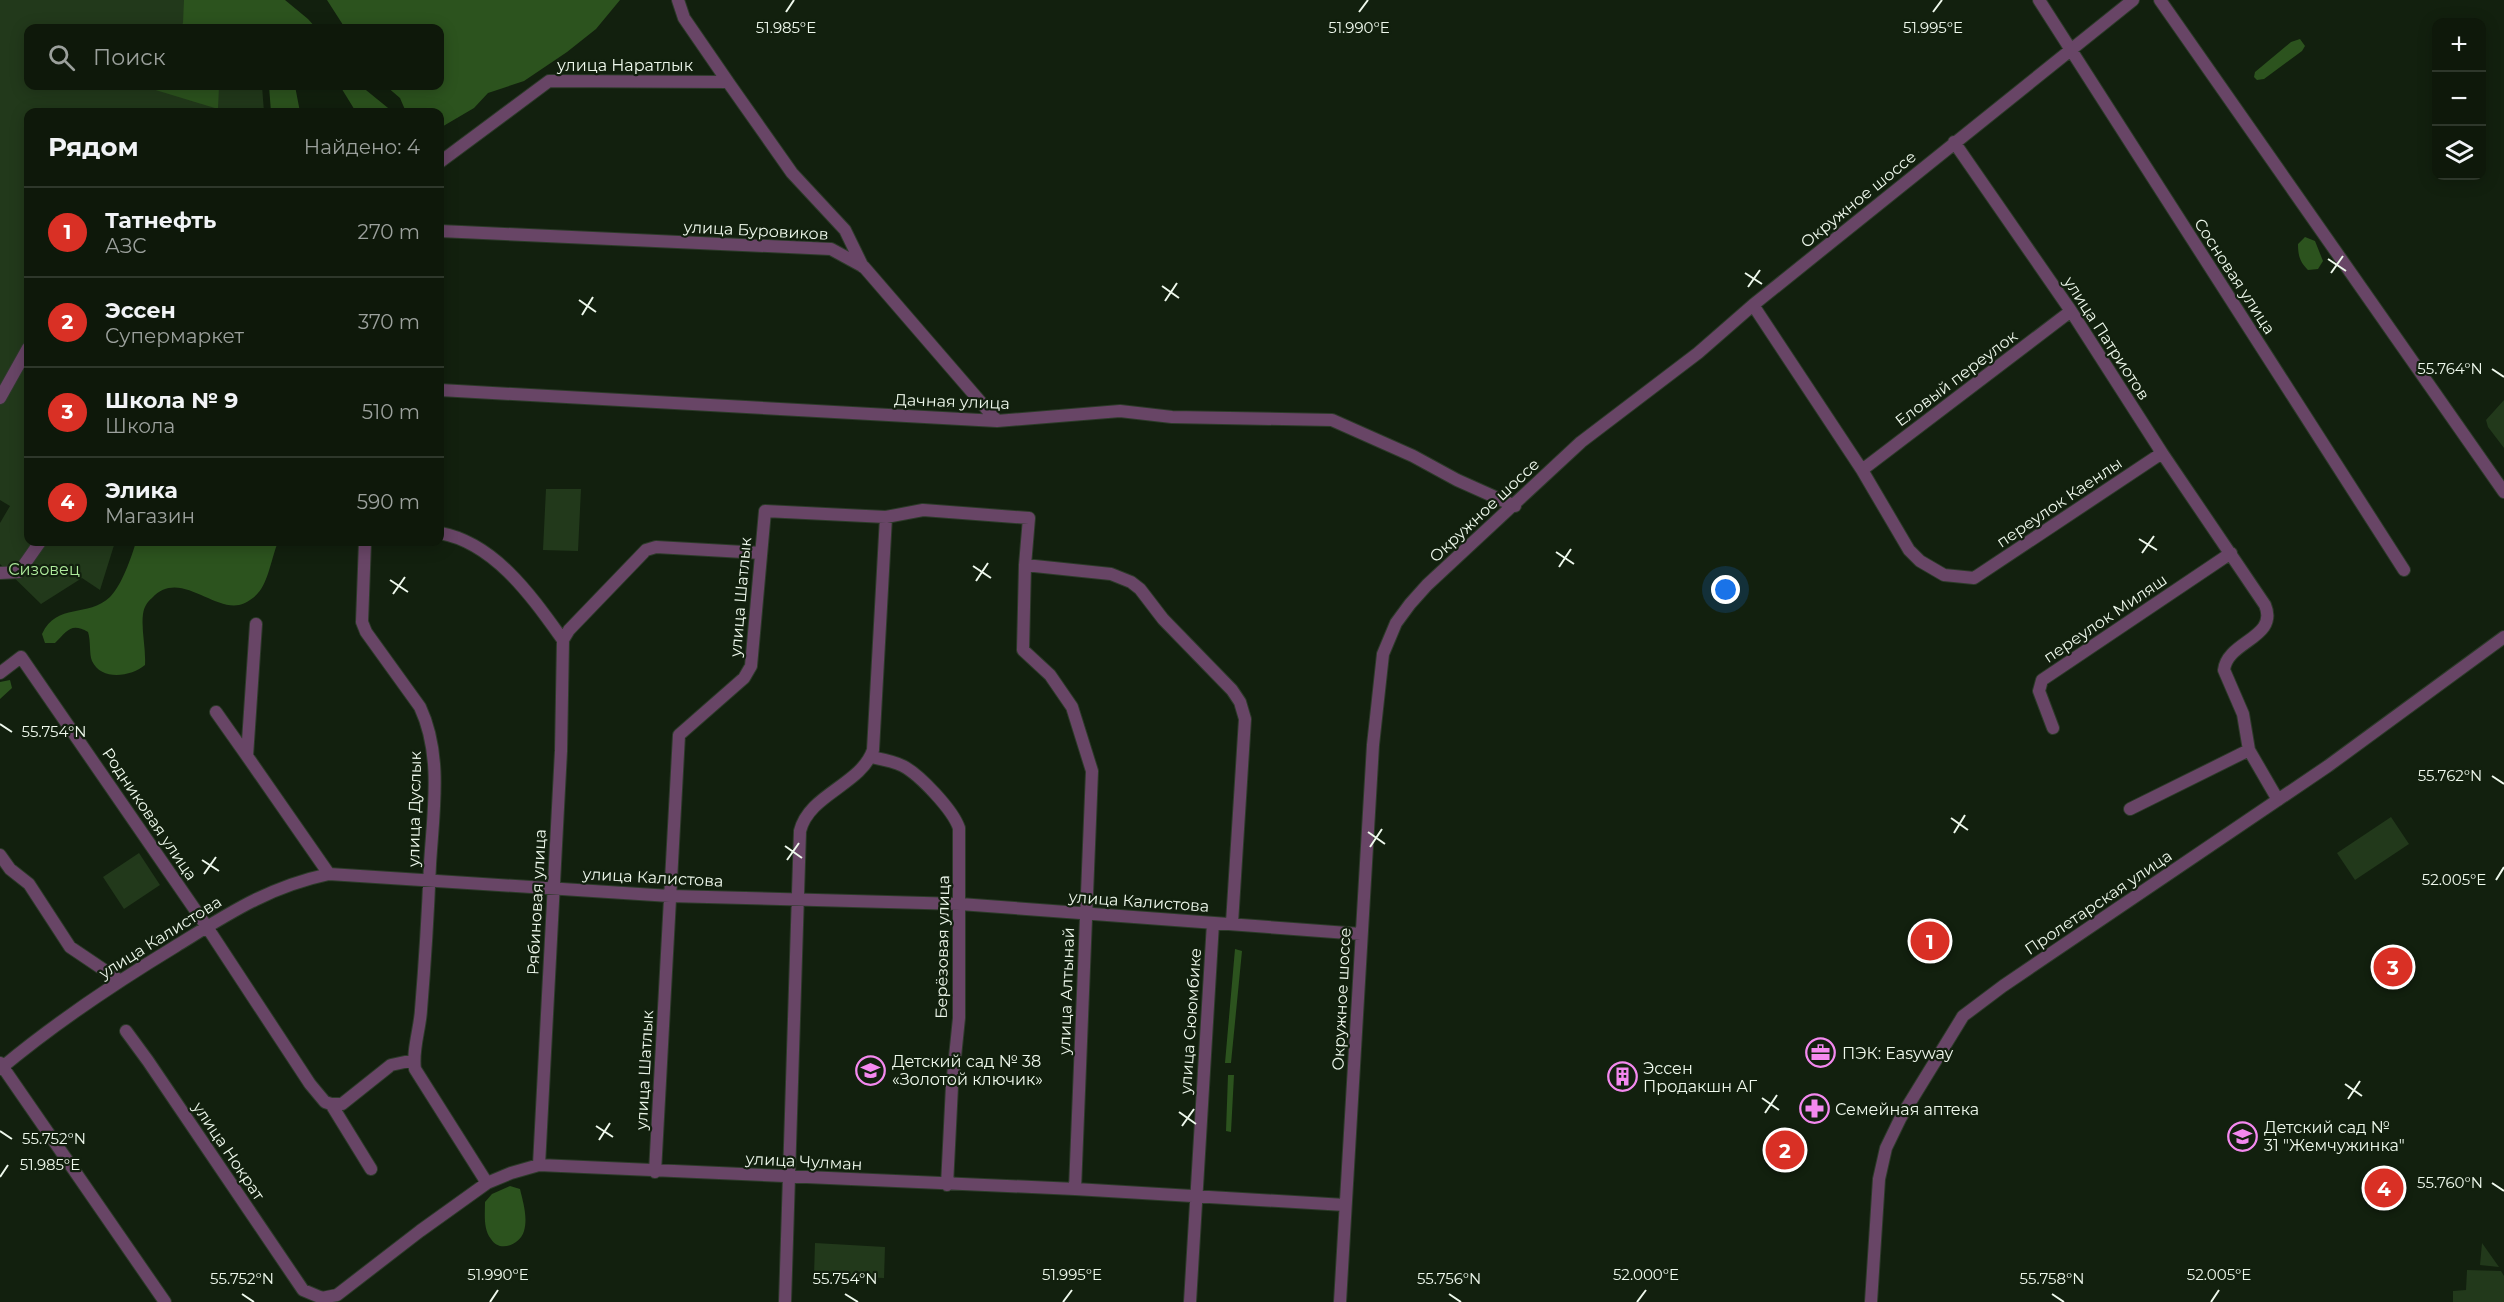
<!DOCTYPE html>
<html lang="ru">
<head>
<meta charset="utf-8">
<style>
	:root { --surface:#0e180a; --page:#172113; --text:#f1f3f6; --muted:#9ba09c; --line:#2e372b; --accent:#d93025 }
	body { margin:0; font-family:Montserrat,sans-serif; background:var(--page); color:var(--text) }
	.controls { position:absolute; right:18px; top:18px; display:grid; overflow:hidden; border-radius:12px; box-shadow:0 3px 15px #0003 }
	.controls button { width:54px; height:54px; display:grid; place-items:center; padding:0; border:0; border-bottom:2px solid var(--line); background:var(--surface); color:var(--text); font:30px sans-serif }
	.you { position:absolute; left:1726px; top:590px; width:21px; height:21px; margin:-15px; border:4px solid #fff; border-radius:50%; background:#1a73e8; box-shadow:0 0 0 9px #1a73e833 }
	.badge { display:grid; place-items:center; width:39px; height:39px; border-radius:50%; background:var(--accent); color:#fff; font-size:20px; font-weight:700 }
	.pin { position:absolute; translate:-50% -50%; border:3px solid #fff; box-shadow:0 2px 6px #0006 }
	.list { margin:0; padding:0; list-style:none }
	h2 { display:flex; justify-content:space-between; align-items:center; height:78px; margin:0; padding:0 24px; font-size:26px }
	h2 small { font-size:20px; font-weight:400; color:var(--muted) }
	.list li { display:grid; grid-template-columns:39px 1fr auto; gap:18px; align-items:center; box-sizing:border-box; height:90px; padding:0 24px; border-top:2px solid var(--line) }
	.list b { display:block; font-size:22px; white-space:nowrap }
	.list p { margin:0; font-size:20px; white-space:nowrap; color:var(--muted) }
	.list em { font-size:20px; font-style:normal; color:var(--muted) }
	.icon { flex:none; width:33px; height:33px; fill:none; stroke:currentColor; stroke-width:2; stroke-linecap:round; stroke-linejoin:round }
	.map { position:relative; flex:none; width:2504px; height:1302px; overflow:hidden }
	.search { position:absolute; background:var(--surface); box-shadow:0 3px 15px #0003; left:24px; top:24px; width:420px; height:66px; display:flex; align-items:center; gap:15px; box-sizing:border-box; padding:0 21px; border-radius:12px; color:var(--muted); font-size:22px }
	.panel { position:absolute; background:var(--surface); box-shadow:0 3px 15px #0003; left:24px; top:108px; width:420px; height:438px; border-radius:12px }
	.map>svg:first-child { display:block }
	.green { fill:#22391b }
	.forest { fill:#2c531e }
	.lines { fill:none; stroke-linecap:round; stroke-linejoin:round }
	.minor-casing { stroke:#2c3a29; stroke-width:14 }
	.minor { stroke:#684566; stroke-width:12 }
	.ticks { fill:none; stroke:#eef8ec; stroke-width:2 }
	.labels { text-anchor:middle; stroke-width:4.5; stroke-linejoin:round; paint-order:stroke }
	.street-label { font-size:16px; fill:#eef8ec; stroke:#12200e }
	.park-label { font-size:16px; fill:#afec9d; stroke:#12200e }
	.poi-label { font-size:16px; fill:#eef8ec; stroke:#12200e; text-anchor:start }
	.ticks-label { font-size:15px; text-anchor:middle; fill:#eef8ec; stroke:#12200e; stroke-width:4.5; stroke-linejoin:round; paint-order:stroke }
</style>
</head>
<body>
<div class="map">
<svg width="2504" height="1302" viewBox="0 0 2504 1302">
	<rect width="100%" height="100%" fill="#12200e"/>
	<path class="green" d="M 0,0 L 250,0 L 255,28 L 28,28 L 28,86 L 262,86 L 264,112 L 28,112 L 28,542 L 115,542 L 100,590 L 82,578 L 41,604 L 0,564 L 0,523 L 10,506 L 0,500 Z
		M 2504,400 L 2504,448 L 2488,427 L 2486,420 Z
		M 546,489 L 581,489 L 578,551 L 543,550 Z
		M 2391,817 L 2409,844 L 2355,880 L 2337,853 Z
		M 139,853 L 160,885 L 124,909 L 103,877 Z
		M 815,1243 L 885,1247 L 884,1278 L 814,1275 Z
		M 2482,1243 L 2499,1267 L 2480,1265 Z
		M 2467,1270 L 2501,1271 L 2504,1276 L 2504,1302 L 2453,1302 L 2453,1291 L 2466,1290 Z"/>
	<path class="forest" d="M 184,0 L 285,0 L 308,19 L 316,28 L 180,28 L 183,23 Z
		M 327,0 L 620,0 L 596,29 L 567,52 L 524,81 L 488,93 L 474,108 L 440,128 L 440,112 L 406,112 L 400,98 L 386,86 L 440,86 L 440,28 L 345,28 Z
		M 2300,39 L 2305,46 L 2302,51 L 2264,79 L 2257,80 L 2254,77 L 2255,72 L 2291,42 Z
		M 150,86 L 219,86 L 218,109 L 149,88 Z
		M 269,86 L 295,86 L 300,112 L 271,112 Z
		M 340,86 L 361,86 L 393,112 L 356,112 Z
		M 2305,237 L 2315,241 L 2323,261 L 2318,269 L 2308,270 C 2300,262 2298,256 2298,244 Z
		M 136,542 L 278,542 C 272,556 268,583 258,593 C 254,598 245,604 239,605 C 211,610 179,569 152,598 C 147,602 144,607 143,614 C 141,630 146,648 145,665 C 132,676 102,682 92,661 C 89,654 91,641 88,632 C 71,622 67,631 55,643 L 45,643 L 42,634 C 57,602 88,618 110,597 C 122,585 131,558 136,542 Z
		M 10,680 L 12,688 L 0,699 L 0,682 Z
		M 1235,949 L 1242,951 L 1231,1063 L 1225,1063 Z
		M 1228,1075 L 1234,1075 L 1231,1132 L 1226,1131 Z
		M 510,1186 L 520,1189 C 523,1202 528,1217 524,1231 C 520,1245 499,1253 491,1239 C 483,1229 485,1214 485,1202 L 492,1194 Z"/>
	<g class="lines">
		<defs>
			<path id="minor" d="M 678,0 L 684,18 L 728,82
				M 2039,0 L 2404,570
				M 2160,0 L 2504,492
				M 1954,142 L 2071,311 L 2162,453 L 2265,605 C 2279,638 2227,641 2224,670 L 2243,714 L 2249,750 L 2278,800
				M 440,162 L 549,81 L 728,82 L 792,173 L 845,230 L 863,267
				M 440,231 L 831,249 L 864,267 L 997,421
				M 1753,305 L 1862,470 L 1909,550 L 1920,561 L 1944,575 L 1974,578 L 2162,453
				M 440,390 L 997,421 L 1120,411 L 1172,417 L 1332,420 L 1413,456 L 1457,480 L 1515,506
				M 0,398 L 28,348
				M 1862,470 L 2071,311
				M 440,533 C 495,543 532,597 563,640
				M 365,542 L 362,622 L 366,632 L 420,707 C 443,756 433,813 430,864 C 428,913 425,962 421,1010 C 420,1029 412,1050 415,1069 L 487,1183
				M 1025,565 L 1023,650 L 1050,675 L 1072,707 L 1092,771 L 1075,1189
				M 0,573 L 19,572 L 40,542
				M 256,624 L 247,756 L 329,874
				M 0,673 L 21,657 L 207,927 L 310,1084 L 325,1102 L 331,1104 L 371,1169
				M 216,712 L 247,756
				M 2053,728 L 2039,691 L 2042,680 L 2231,553
				M 871,757 C 881,759 893,761 903,766 C 920,775 953,810 959,828 L 959,1018 L 952,1086 L 947,1185
				M 2130,809 L 2249,750
				M 0,855 L 10,869 L 29,884 L 70,947 L 119,980
				M 126,1031 L 148,1061 L 303,1290 L 322,1298 L 337,1295 L 420,1231 L 487,1183 L 511,1173 L 539,1165 L 1075,1189 L 1345,1205
				M 0,1063 L 165,1302
				M 0,1069 C 55,1023 115,983 176,946 C 228,914 268,887 329,874 L 670,896 L 960,904 L 1361,934
				M 331,1104 L 342,1104 L 391,1065 L 414,1060
				M 539,1165 L 561,751 L 563,640 L 569,630 L 646,550 L 656,547 L 761,553
				M 655,1172 L 679,735 L 744,678 L 751,666 L 765,511 L 886,517 L 923,510 L 1029,518 L 1025,565 L 1111,574 L 1131,582 L 1140,589 L 1163,619 L 1232,690 L 1240,702 L 1245,719 L 1232,923
				M 785,1302 L 800,831 C 809,794 861,785 873,750 L 886,517
				M 1190,1302 L 1213,923
				M 1340,1302 L 1373,745 L 1383,654 L 1396,623 L 1410,604 L 1427,585 L 1581,442 L 1698,353 L 1753,305 L 2133,0
				M 1871,1302 L 1879,1179 L 1886,1148 L 1901,1117 L 1963,1016 L 2003,986 L 2328,766 L 2504,637"/>
		</defs>
		<use href="#minor" class="minor-casing"/>
		<use href="#minor" class="minor"/>
	</g>
	<path class="ticks" d="M 786,12 L 794,0M 1359,12 L 1368,0M 1933,12 L 1942,0M 2328,259 L 2346,271M 1745,273 L 1762,284M 2331,273 L 2343,256M 1162,286 L 1179,298M 1748,287 L 1760,270M 579,300 L 596,312M 1165,301 L 1177,283M 582,315 L 593,297M 2492,369 L 2504,377M 2139,539 L 2157,550M 1556,552 L 1574,564M 2142,553 L 2154,536M 973,566 L 991,578M 1559,567 L 1571,549M 390,580 L 408,592M 976,581 L 988,563M 393,594 L 405,577M 0,724 L 12,732M 2492,776 L 2504,784M 1951,818 L 1968,830M 1368,832 L 1385,844M 1954,833 L 1965,815M 785,846 L 802,858M 1370,847 L 1382,829M 202,860 L 219,871M 787,860 L 799,843M 204,874 L 216,857M 2496,880 L 2504,867M 2345,1084 L 2362,1096M 1762,1098 L 1779,1110M 2348,1099 L 2360,1081M 1179,1112 L 1196,1124M 1765,1113 L 1777,1095M 596,1126 L 613,1137M 1182,1126 L 1194,1109M 0,1131 L 12,1139M 599,1140 L 610,1123M 0,1177 L 8,1165M 2492,1183 L 2504,1191M 242,1294 L 254,1302M 845,1294 L 858,1302M 1449,1294 L 1461,1302M 2052,1294 L 2064,1302M 490,1302 L 498,1290M 1063,1302 L 1072,1290M 1637,1302 L 1646,1290M 2211,1302 L 2219,1290"/>
	<defs>
		<symbol id="office-ring" viewBox="-11 -11 22 22"><circle r="9.5" fill="#12200e" stroke="#f489ef" stroke-width="1.5"/><path d="M-6-3h4V-5.5h4V-3h4V5H-6ZM-1-4.5V-3h2v-1.5ZM-6 0V1H6V0Z" fill="#f489ef"/></symbol>
		<symbol id="school-ring" viewBox="-11 -11 22 22"><circle r="9.5" fill="#12200e" stroke="#f489ef" stroke-width="1.5"/><path d="M0-5L7-2L0 1L-7-2ZM-4 1L0 2.5L4 1V4Q0 6-4 4Z" fill="#f489ef"/></symbol>
		<symbol id="building-ring" viewBox="-11 -11 22 22"><circle r="9.5" fill="#12200e" stroke="#f489ef" stroke-width="1.5"/><path d="M-4-6H4V6H1V3H-1V6H-4ZM-2.5-4.3h1.7v1.8h-1.7ZM.8-4.3h1.7v1.8H.8ZM-2.5-1h1.7V.8h-1.7ZM.8-1h1.7V.8H.8Z" fill="#f489ef"/></symbol>
		<symbol id="pharmacy-ring" viewBox="-11 -11 22 22"><circle r="9.5" fill="#12200e" stroke="#f489ef" stroke-width="1.5"/><path d="M-2-6h4v4h4v4h-4v4h-4v-4h-4v-4h4Z" fill="#f489ef"/></symbol>
	</defs>
	<g fill-rule="evenodd">
		<use href="#office-ring" x="1804" y="1036" width="33" height="33"/>
		<use href="#school-ring" x="854" y="1054" width="33" height="33"/>
		<use href="#building-ring" x="1606" y="1060" width="33" height="33"/>
		<use href="#pharmacy-ring" x="1798" y="1092" width="33" height="33"/>
		<use href="#school-ring" x="2226" y="1120" width="33" height="33"/>
	</g>
	<g class="labels">
		<g class="street-label">
			<text x="625" y="71">улица Наратлык</text>
			<text transform="translate(1858 199) rotate(-39)" y="6">Окружное шоссе</text>
			<text transform="translate(756 230) rotate(3)" y="6">улица Буровиков</text>
			<text transform="translate(2235 276) rotate(57)" y="6">Сосновая улица</text>
			<text transform="translate(2107 338) rotate(57)" y="6">улица Патриотов</text>
			<text transform="translate(1956 378) rotate(-37)" y="6">Еловый переулок</text>
			<text transform="translate(952 401) rotate(2)" y="6">Дачная улица</text>
			<text transform="translate(2059 502) rotate(-34)" y="6">переулок Каенлы</text>
			<text transform="translate(1484 510) rotate(-43)" y="6">Окружное шоссе</text>
			<text transform="translate(740 597) rotate(-85)" y="6">улица Шатлык</text>
			<text transform="translate(2105 618) rotate(-34)" y="6">переулок Миляш</text>
			<text transform="translate(414 809) rotate(-89)" y="6">улица Дуслык</text>
			<text transform="translate(150 814) rotate(56)" y="6">Родниковая улица</text>
			<text transform="translate(653 877) rotate(3)" y="6">улица Калистова</text>
			<text transform="translate(1139 901) rotate(4)" y="6">улица Калистова</text>
			<text transform="translate(536 902) rotate(-87)" y="6">Рябиновая улица</text>
			<text transform="translate(2098 902) rotate(-34)" y="6">Пролетарская улица</text>
			<text transform="translate(160 937) rotate(-32)" y="6">улица Калистова</text>
			<text transform="translate(942 947) rotate(-89)" y="6">Берёзовая улица</text>
			<text transform="translate(1066 991) rotate(-88)" y="6">улица Алтынай</text>
			<text transform="translate(1341 999) rotate(-87)" y="6">Окружное шоссе</text>
			<text transform="translate(1190 1021) rotate(-86)" y="6">улица Сююмбике</text>
			<text transform="translate(644 1070) rotate(-87)" y="6">улица Шатлык</text>
			<text transform="translate(229 1151) rotate(56)" y="6">улица Нократ</text>
			<text transform="translate(804 1161) rotate(3)" y="6">улица Чулман</text>
		</g>
		<g class="park-label">
			<text x="44" y="575">Сизовец</text>
		</g>
		<g class="poi-label">
			<text x="1842" y="1059">ПЭК: Easyway</text>
			<text x="892" y="1067">Детский сад № 38<tspan x="892" dy="18">«Золотой ключик»</tspan></text>
			<text x="1643" y="1074">Эссен<tspan x="1643" dy="18">Продакшн АГ</tspan></text>
			<text x="1835" y="1115">Семейная аптека</text>
			<text x="2264" y="1133">Детский сад №<tspan x="2264" dy="18">31 "Жемчужинка"</tspan></text>
		</g>
	</g>
	<g class="ticks-label">
		<text x="786" y="33">51.985°E</text>
		<text x="1359" y="33">51.990°E</text>
		<text x="1933" y="33">51.995°E</text>
		<text x="2450" y="374">55.764°N</text>
		<text x="54" y="737">55.754°N</text>
		<text x="2450" y="781">55.762°N</text>
		<text x="2454" y="885">52.005°E</text>
		<text x="54" y="1144">55.752°N</text>
		<text x="50" y="1170">51.985°E</text>
		<text x="2450" y="1188">55.760°N</text>
		<text x="498" y="1280">51.990°E</text>
		<text x="1072" y="1280">51.995°E</text>
		<text x="1646" y="1280">52.000°E</text>
		<text x="2219" y="1280">52.005°E</text>
		<text x="242" y="1284">55.752°N</text>
		<text x="845" y="1284">55.754°N</text>
		<text x="1449" y="1284">55.756°N</text>
		<text x="2052" y="1284">55.758°N</text>
	</g>
</svg>
<div class="controls">
<button>+</button>
<button>−</button>
<button><svg class="icon" aria-label="layers" viewBox="0 0 24 24"><path d="M12 4l9 5-9 5-9-5zM3 14l9 5 9-5"/></svg></button>
</div>
<div class="you"></div>
<div class="pin badge" style="left:1930px;top:941px">1</div>
<div class="pin badge" style="left:1785px;top:1150px">2</div>
<div class="pin badge" style="left:2393px;top:967px">3</div>
<div class="pin badge" style="left:2384px;top:1188px">4</div>
<div class="search"><svg class="icon" aria-label="search" viewBox="0 0 24 24"><circle cx="10" cy="10" r="6"/><path d="M15 15l6 6"/></svg>Поиск</div>
<section class="panel">
<h2>Рядом<small>Найдено: 4</small></h2>
<ul class="list">
<li><span class="badge">1</span><div><b>Татнефть</b><p>АЗС</p></div><em>270 m</em></li>
<li><span class="badge">2</span><div><b>Эссен</b><p>Супермаркет</p></div><em>370 m</em></li>
<li><span class="badge">3</span><div><b>Школа № 9</b><p>Школа</p></div><em>510 m</em></li>
<li><span class="badge">4</span><div><b>Элика</b><p>Магазин</p></div><em>590 m</em></li>
</ul>
</section>
</div>
</body>
</html>
